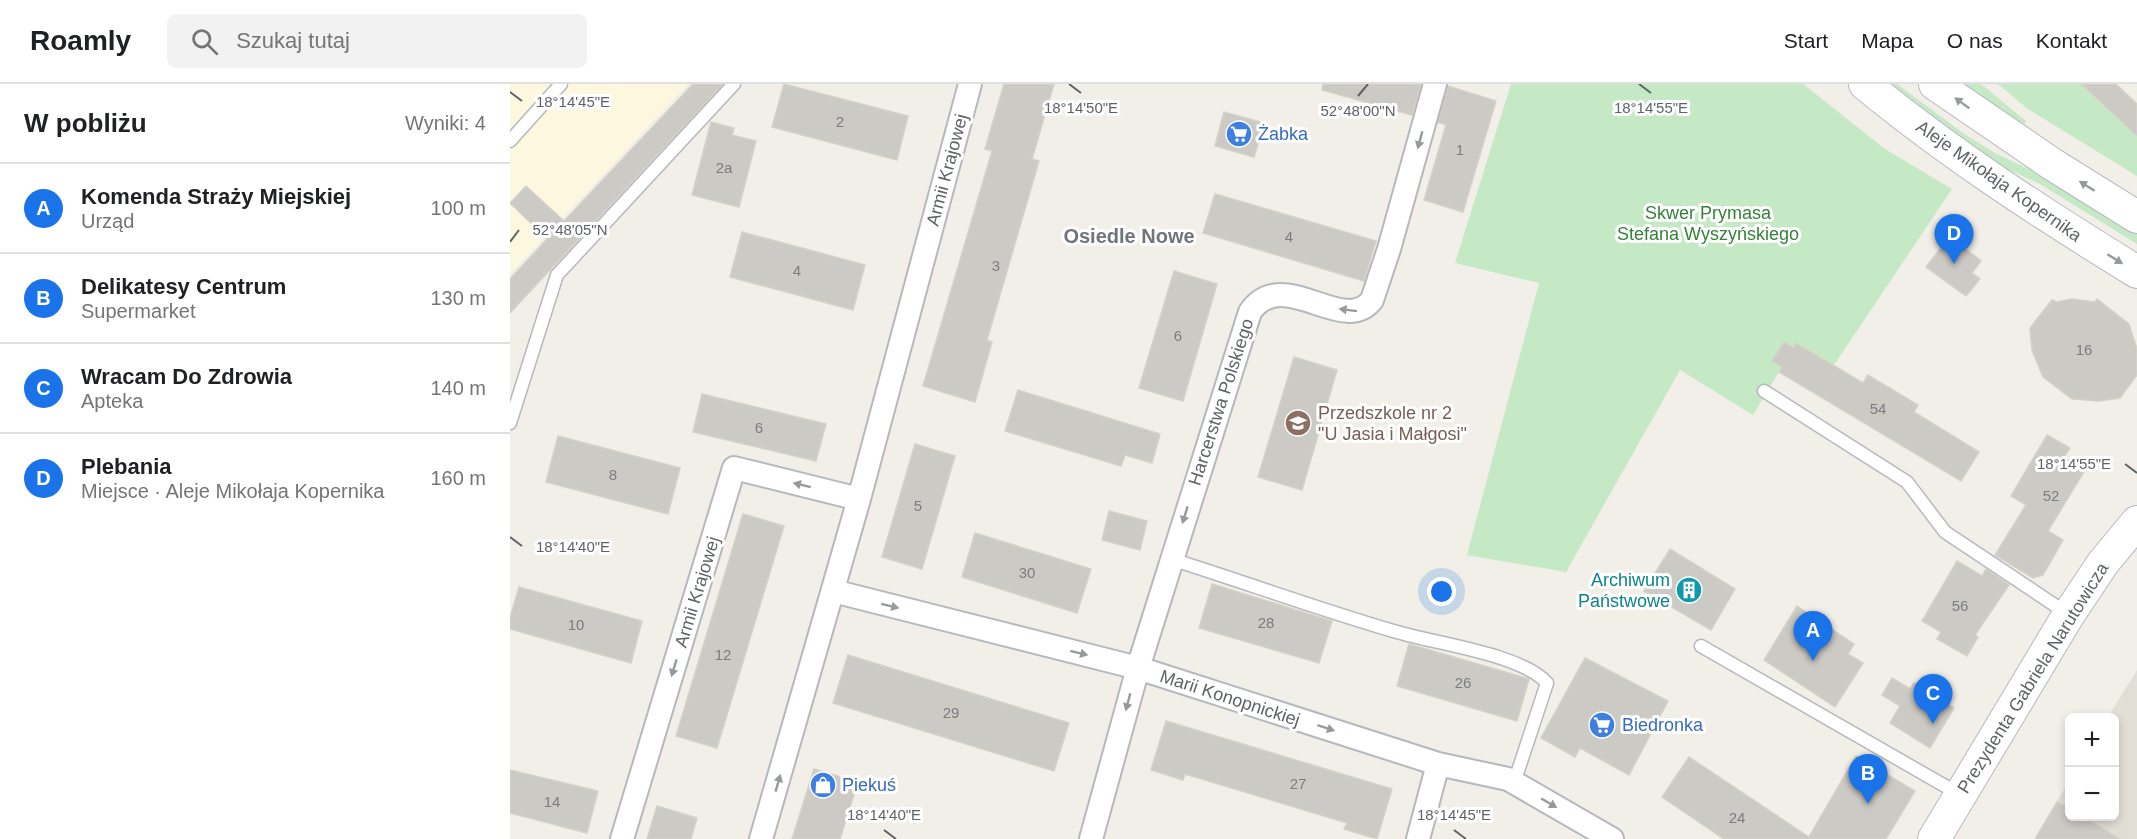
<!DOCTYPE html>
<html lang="pl">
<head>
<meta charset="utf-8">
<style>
	:root { --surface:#fff; --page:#f2f2f2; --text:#202124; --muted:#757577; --line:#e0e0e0; --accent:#1a73e8 }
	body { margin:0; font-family:Arial,sans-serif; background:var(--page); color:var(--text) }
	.controls { position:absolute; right:18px; bottom:18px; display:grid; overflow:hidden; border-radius:9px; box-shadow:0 3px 9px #0003 }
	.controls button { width:54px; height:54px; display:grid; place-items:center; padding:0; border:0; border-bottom:2px solid var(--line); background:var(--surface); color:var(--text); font:30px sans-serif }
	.you { position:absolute; left:932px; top:508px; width:21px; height:21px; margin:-15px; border:4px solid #fff; border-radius:50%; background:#1a73e8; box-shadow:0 0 0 9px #1a73e833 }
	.badge { display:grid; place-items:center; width:39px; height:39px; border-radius:50%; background:var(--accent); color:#fff; font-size:20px; font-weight:700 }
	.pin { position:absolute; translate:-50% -50px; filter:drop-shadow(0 2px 3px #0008) }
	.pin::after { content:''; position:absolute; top:32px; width:21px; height:18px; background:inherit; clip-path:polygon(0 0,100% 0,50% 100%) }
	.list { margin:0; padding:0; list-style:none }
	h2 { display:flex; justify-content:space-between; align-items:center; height:78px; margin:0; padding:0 24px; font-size:26px }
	h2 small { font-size:20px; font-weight:400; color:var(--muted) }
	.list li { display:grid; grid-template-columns:39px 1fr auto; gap:18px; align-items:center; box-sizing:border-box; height:90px; padding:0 24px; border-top:2px solid var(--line) }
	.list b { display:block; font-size:22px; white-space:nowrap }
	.list p { margin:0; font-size:20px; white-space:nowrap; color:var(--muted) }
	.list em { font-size:20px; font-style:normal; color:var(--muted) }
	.icon { flex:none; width:33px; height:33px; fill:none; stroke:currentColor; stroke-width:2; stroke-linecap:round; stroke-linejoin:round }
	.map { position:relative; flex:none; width:1627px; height:755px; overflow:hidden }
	header { display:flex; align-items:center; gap:36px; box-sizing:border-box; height:84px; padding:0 30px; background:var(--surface); border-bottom:2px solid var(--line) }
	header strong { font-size:28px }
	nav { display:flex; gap:33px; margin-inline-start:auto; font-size:21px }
	.search { width:420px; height:54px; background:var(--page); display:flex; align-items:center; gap:15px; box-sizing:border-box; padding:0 21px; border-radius:9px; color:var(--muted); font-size:22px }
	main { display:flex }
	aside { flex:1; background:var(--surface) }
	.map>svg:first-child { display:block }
	.commercial { fill:#fef7e0 }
	.education { fill:#e1ded6 }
	.green { fill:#c5e8c5 }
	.building { fill:#cccac5; stroke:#d6d1c6; stroke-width:1.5 }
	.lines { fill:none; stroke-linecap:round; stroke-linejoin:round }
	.lane-casing { stroke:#b5b8bc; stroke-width:15 }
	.street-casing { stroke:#b5b8bc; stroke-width:26 }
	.secondary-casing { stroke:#b6babf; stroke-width:34 }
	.lane { stroke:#fff; stroke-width:12 }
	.street { stroke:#fff; stroke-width:22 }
	.secondary { stroke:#fff; stroke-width:32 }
	.oneway { fill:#979a9d }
	.ticks { fill:none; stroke:#5f6368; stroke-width:2 }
	.labels { text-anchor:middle; stroke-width:6; stroke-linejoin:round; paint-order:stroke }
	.number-label { font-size:15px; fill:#7a7d7f }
	.shop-label { font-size:18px; fill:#366cbe; stroke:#fff; text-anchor:start }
	.street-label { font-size:18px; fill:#5f6368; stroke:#fff }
	.park-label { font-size:18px; fill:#348238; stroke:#fff }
	.education-label { font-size:18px; fill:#785e54; stroke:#fff; text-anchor:start }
	.culture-label { font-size:18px; fill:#0d838f; stroke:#fff; text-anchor:end }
	.neighbourhood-label { font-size:20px; font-weight:bold; fill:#70757a; stroke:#fff }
	.ticks-label { font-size:15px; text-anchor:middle; fill:#5f6368; stroke:#fff; stroke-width:6; stroke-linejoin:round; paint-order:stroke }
</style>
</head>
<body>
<header>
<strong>Roamly</strong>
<div class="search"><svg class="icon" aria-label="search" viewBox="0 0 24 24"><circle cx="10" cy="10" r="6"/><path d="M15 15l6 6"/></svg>Szukaj tutaj</div>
<nav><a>Start</a><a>Mapa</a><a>O nas</a><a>Kontakt</a></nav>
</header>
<main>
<aside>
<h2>W pobliżu<small>Wyniki: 4</small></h2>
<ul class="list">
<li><span class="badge">A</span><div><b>Komenda Straży Miejskiej</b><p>Urząd</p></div><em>100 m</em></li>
<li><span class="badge">B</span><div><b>Delikatesy Centrum</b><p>Supermarket</p></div><em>130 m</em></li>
<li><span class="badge">C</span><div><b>Wracam Do Zdrowia</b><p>Apteka</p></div><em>140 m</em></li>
<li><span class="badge">D</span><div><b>Plebania</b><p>Miejsce · Aleje Mikołaja Kopernika</p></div><em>160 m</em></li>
</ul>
</aside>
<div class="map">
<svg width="1627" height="755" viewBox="0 0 1627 755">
	<rect width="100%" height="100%" fill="#f1efe8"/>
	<path class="commercial" d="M 0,0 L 178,0 L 0,190 Z"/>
	<path class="education" d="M 1627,586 L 1627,755 L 1525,755 L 1559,697 L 1560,732 L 1604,732 L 1604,634 L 1598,633 Z"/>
	<path class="green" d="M 1001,0 L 1293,0 L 1375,65 L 1442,105 L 1324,281 L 1287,259 L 1284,264 L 1274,258 L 1262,277 L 1272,283 L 1243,331 L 1170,286 L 1056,488 L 957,471 L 1029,199 L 945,179 Z
		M 1376,0 L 1387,0 L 1453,49 L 1485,69 L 1542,96 L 1627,149 L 1627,160 L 1530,100 L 1480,77 Z
		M 1449,0 L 1471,0 L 1516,37 L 1515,40 L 1496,31 Z
		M 1488,0 L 1570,0 L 1627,53 L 1627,92 L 1518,25 Z"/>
	<path class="building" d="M 183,0 L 213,0 L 0,229 L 0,195 L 37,155 L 0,119 L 16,102 L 54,137 Z
		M 274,0 L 398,32 L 387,76 L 262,43 Z
		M 494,0 L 544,0 L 522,75 L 529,77 L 477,256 L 482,258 L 465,318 L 413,302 L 482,67 L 475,65 Z
		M 813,0 L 911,0 L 902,31 L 812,6 Z
		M 1571,0 L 1606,0 L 1627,20 L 1627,52 Z
		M 938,2 L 986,17 L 953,128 L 914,116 L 936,41 L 928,38 Z
		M 714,28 L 754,39 L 744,73 L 705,62 Z
		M 201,38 L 224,44 L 222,51 L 246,57 L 229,123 L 182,111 Z
		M 705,110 L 866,157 L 854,197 L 693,149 Z
		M 232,148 L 355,181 L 343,226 L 220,193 Z
		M 1440,152 L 1471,177 L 1462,189 L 1470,195 L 1456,212 L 1416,183 Z
		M 664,187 L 707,200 L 673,317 L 629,304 Z
		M 1562,215 L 1585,218 L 1587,215 L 1619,240 L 1627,265 L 1627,291 L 1610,314 L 1589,317 L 1562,315 L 1533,293 L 1522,266 L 1520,244 L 1542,216 L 1547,218 Z
		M 1274,258 L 1284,264 L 1286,259 L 1353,299 L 1358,291 L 1408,321 L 1404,328 L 1469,368 L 1451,397 L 1269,288 L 1272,283 L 1262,277 Z
		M 784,273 L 827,286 L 792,406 L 748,393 Z
		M 508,306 L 650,350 L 642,379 L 615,371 L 611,382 L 495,347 Z
		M 192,310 L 316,340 L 306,377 L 183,348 Z
		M 1537,351 L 1560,364 L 1554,373 L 1575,386 L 1538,447 L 1553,456 L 1533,491 L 1523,494 L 1485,471 L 1516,421 L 1501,412 Z
		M 48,352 L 170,384 L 158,430 L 36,398 Z
		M 405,360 L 445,372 L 412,485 L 372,473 Z
		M 599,427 L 637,437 L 630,466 L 592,456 Z
		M 233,430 L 274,442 L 207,664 L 166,652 Z
		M 465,449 L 581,485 L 567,529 L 452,493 Z
		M 1160,465 L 1225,505 L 1201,546 L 1134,507 Z
		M 1447,477 L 1472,492 L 1476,485 L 1499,501 L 1465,551 L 1468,553 L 1457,572 L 1427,555 L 1431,548 L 1412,537 Z
		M 702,500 L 822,537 L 809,579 L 689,544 Z
		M 9,503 L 132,537 L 121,579 L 0,545 L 0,534 Z
		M 1287,522 L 1344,560 L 1338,570 L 1353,579 L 1325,623 L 1254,576 Z
		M 899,560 L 1019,595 L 1007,637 L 887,602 Z
		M 338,571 L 559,639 L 544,687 L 323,619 Z
		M 1075,574 L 1158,617 L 1119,691 L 1070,664 L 1065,673 L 1031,654 Z
		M 1382,594 L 1400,605 L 1404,599 L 1444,624 L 1420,664 L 1380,639 L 1390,622 L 1372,611 Z
		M 656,637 L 882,705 L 867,755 L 834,745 L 837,739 L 675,690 L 673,696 L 641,686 Z
		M 1346,672 L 1405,707 L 1376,755 L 1214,755 L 1152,713 L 1179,673 L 1299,753 Z
		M 304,685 L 348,698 L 330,755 L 282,755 Z
		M 0,686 L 88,707 L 77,749 L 0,729 Z
		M 1547,718 L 1560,725 L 1560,732 L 1572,732 L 1610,755 L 1525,755 Z
		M 147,722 L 187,734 L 181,755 L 137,755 Z"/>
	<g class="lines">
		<defs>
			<path id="lane" d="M 0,57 L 51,0
				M 1254,307 L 1397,398 L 1435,448 L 1558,530
				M 0,339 L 47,191 L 224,0
				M 661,475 C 737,499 811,526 887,548 C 927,560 1011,570 1037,599 L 1004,699
				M 1191,562 L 1449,710"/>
			<path id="street" d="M 323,507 L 628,584 L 928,680 L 998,695 L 1102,755
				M 112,755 L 224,384 L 349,415
				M 251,755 L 349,415 L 460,0
				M 581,755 L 628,584 L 740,228 C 773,180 833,253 862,216 L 879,165 L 925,0
				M 908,755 L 928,680"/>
			<path id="secondary" d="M 1355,0 C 1441,71 1533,130 1627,188
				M 1425,0 L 1542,80 L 1627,133
				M 1424,755 L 1559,530 L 1593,479 L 1627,438"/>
		</defs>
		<use href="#lane" class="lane-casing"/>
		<use href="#street" class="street-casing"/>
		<use href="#secondary" class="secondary-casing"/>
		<use href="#lane" class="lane"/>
		<use href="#street" class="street"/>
		<use href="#secondary" class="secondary"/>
	</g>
	<defs><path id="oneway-solid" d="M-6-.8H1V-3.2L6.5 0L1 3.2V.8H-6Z" transform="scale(1.5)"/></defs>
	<g class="oneway">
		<use href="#oneway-solid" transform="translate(1452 19) rotate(-144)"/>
		<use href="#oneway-solid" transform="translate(910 56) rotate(105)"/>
		<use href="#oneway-solid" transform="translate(1577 102) rotate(-148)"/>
		<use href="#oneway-solid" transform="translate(1605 175) rotate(32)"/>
		<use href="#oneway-solid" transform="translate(838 226) rotate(-173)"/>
		<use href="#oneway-solid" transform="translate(292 401) rotate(-166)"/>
		<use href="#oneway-solid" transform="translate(675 431) rotate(107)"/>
		<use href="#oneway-solid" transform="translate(380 522) rotate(14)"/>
		<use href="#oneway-solid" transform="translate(569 569) rotate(14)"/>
		<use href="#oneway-solid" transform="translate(164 584) rotate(107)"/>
		<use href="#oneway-solid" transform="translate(618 618) rotate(105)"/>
		<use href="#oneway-solid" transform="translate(816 644) rotate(18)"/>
		<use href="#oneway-solid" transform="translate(268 699) rotate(-74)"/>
		<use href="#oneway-solid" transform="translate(1039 719) rotate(30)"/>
	</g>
	<path class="ticks" d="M 559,0 L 571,9M 1129,0 L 1141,9M 0,8 L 12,17M 848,12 L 858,0M 0,158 L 9,146M 1615,380 L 1627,389M 0,453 L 12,462M 374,746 L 386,755M 944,746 L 956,755"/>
	<defs>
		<symbol id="supermarket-disc" viewBox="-11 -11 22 22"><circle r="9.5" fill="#3f7fe0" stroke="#fff"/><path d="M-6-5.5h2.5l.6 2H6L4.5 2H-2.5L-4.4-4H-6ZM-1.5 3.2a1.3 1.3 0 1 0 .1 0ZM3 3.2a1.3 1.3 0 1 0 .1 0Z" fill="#fff"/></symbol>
		<symbol id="school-disc" viewBox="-11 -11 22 22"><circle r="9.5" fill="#8d6e63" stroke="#fff"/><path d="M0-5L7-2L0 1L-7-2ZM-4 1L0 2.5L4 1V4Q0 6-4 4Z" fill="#fff"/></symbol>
		<symbol id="building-disc" viewBox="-11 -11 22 22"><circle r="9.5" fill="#0f9aa8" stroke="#fff"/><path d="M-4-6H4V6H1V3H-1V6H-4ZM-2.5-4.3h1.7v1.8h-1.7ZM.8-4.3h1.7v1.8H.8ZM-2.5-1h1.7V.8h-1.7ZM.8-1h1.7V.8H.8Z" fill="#fff"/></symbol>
		<symbol id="shop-disc" viewBox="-11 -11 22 22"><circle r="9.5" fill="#3f7fe0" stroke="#fff"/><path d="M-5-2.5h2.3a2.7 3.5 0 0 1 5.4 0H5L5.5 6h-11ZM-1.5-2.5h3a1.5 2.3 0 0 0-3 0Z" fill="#fff"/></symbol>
	</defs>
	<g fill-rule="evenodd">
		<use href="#supermarket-disc" x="714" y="35" width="30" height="30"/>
		<use href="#school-disc" x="773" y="324" width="30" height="30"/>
		<use href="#building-disc" x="1164" y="491" width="30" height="30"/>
		<use href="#supermarket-disc" x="1077" y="626" width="30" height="30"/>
		<use href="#shop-disc" x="298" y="686" width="30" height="30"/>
	</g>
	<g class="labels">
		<g class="number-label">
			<text x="330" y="43">2</text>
			<text x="950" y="71">1</text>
			<text x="214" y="89">2a</text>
			<text x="779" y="158">4</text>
			<text x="486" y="187">3</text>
			<text x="287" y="192">4</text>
			<text x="668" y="257">6</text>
			<text x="1574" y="271">16</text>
			<text x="1368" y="330">54</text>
			<text x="249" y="349">6</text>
			<text x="103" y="396">8</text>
			<text x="1541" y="417">52</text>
			<text x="408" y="427">5</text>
			<text x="517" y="494">30</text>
			<text x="1450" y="527">56</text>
			<text x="756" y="544">28</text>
			<text x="66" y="546">10</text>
			<text x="213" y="576">12</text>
			<text x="953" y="604">26</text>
			<text x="441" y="634">29</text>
			<text x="788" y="705">27</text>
			<text x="42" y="723">14</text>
			<text x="1227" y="739">24</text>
		</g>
		<g class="shop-label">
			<text x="748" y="56">Żabka</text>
			<text x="1112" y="647">Biedronka</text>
			<text x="332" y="707">Piekuś</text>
		</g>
		<g class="street-label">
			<text transform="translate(437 86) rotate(-75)" y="6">Armii Krajowej</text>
			<text transform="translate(1489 97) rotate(35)" y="6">Aleje Mikołaja Kopernika</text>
			<text transform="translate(711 318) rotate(-72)" y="6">Harcerstwa Polskiego</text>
			<text transform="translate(187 508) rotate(-73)" y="6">Armii Krajowej</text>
			<text transform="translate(1523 594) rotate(-58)" y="6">Prezydenta Gabriela Narutowicza</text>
			<text transform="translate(720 614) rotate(18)" y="6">Marii Konopnickiej</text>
		</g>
		<g class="park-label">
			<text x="1198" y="135">Skwer Prymasa<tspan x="1198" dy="21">Stefana Wyszyńskiego</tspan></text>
		</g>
		<g class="education-label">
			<text x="808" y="335">Przedszkole nr 2<tspan x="808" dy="21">"U Jasia i Małgosi"</tspan></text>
		</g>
		<g class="culture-label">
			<text x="1160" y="502">Archiwum<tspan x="1160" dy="21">Państwowe</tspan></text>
		</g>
		<g class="neighbourhood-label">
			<text x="619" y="159">Osiedle Nowe</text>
		</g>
	</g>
	<g class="ticks-label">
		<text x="63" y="23">18°14'45"E</text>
		<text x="571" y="29">18°14'50"E</text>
		<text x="1141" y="29">18°14'55"E</text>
		<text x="848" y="32">52°48'00"N</text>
		<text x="60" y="151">52°48'05"N</text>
		<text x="1564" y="385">18°14'55"E</text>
		<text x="63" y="468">18°14'40"E</text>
		<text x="374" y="736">18°14'40"E</text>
		<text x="944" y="736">18°14'45"E</text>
	</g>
</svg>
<div class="controls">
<button>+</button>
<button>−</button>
</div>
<div class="you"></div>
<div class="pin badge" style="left:1303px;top:577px">A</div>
<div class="pin badge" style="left:1358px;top:720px">B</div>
<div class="pin badge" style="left:1423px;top:640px">C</div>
<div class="pin badge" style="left:1444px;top:180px">D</div>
</div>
</main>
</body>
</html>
